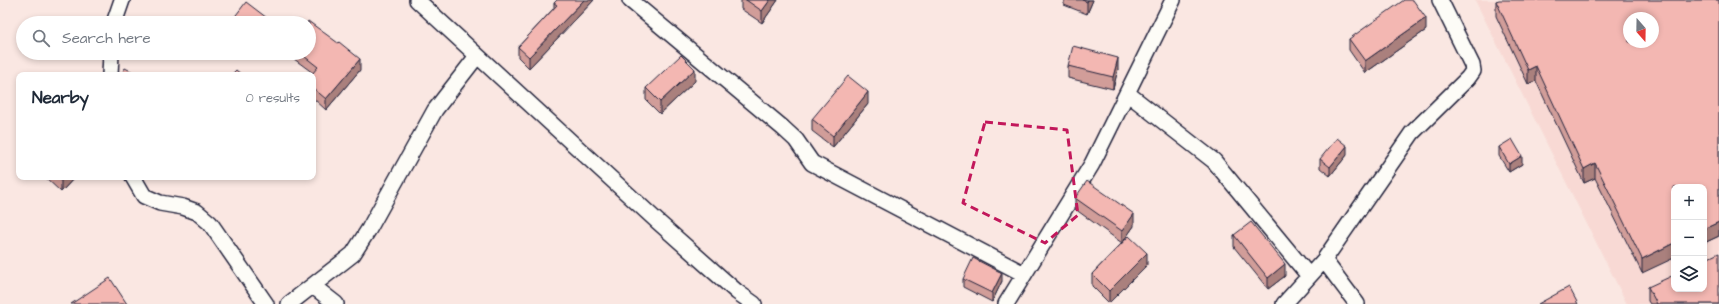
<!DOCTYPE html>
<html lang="en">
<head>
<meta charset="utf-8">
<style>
	:root { --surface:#fff; --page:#f6f6f7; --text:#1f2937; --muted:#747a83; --line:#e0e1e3 }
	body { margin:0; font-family:"Architects Daughter",sans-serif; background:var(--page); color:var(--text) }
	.controls { position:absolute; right:12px; bottom:12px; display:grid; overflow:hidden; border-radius:8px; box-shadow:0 2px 6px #0003 }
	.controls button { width:36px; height:36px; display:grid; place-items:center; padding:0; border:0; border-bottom:1px solid var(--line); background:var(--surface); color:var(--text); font:20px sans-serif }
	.compass { position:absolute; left:1623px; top:12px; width:36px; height:36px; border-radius:50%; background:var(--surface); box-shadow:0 2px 6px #0003; rotate:160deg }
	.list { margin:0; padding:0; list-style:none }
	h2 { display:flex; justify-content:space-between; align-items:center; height:52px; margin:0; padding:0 16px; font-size:17px }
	h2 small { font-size:13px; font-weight:400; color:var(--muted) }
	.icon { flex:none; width:22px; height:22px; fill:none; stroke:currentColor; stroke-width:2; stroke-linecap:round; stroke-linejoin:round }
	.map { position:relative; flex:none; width:1719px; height:304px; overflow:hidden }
	.search { position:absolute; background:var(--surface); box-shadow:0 2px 6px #0003; left:16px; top:16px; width:300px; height:44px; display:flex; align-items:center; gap:10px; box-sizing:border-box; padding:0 14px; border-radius:22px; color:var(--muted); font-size:15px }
	.panel { position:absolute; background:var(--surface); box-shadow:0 2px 6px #0003; left:16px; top:72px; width:300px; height:108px; border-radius:8px }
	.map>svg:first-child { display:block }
	.built { fill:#f8d9d4; fill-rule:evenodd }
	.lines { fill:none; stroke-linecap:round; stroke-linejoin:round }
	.street-casing { stroke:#22223b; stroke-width:18 }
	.street { stroke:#fdfcf7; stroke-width:15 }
	.wall { fill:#d19d99; stroke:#22223b }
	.shaded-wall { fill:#aa807d; stroke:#22223b }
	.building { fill:#f3b7b2; stroke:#22223b; fill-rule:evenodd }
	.marked { fill:none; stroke:#c2185b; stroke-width:3; stroke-dasharray:8 5; stroke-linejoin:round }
</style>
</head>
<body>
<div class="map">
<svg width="1719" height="304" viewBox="0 0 1719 304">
	<rect width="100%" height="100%" fill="#fae7e2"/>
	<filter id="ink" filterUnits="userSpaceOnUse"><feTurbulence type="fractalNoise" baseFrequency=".025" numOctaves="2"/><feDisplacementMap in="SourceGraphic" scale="8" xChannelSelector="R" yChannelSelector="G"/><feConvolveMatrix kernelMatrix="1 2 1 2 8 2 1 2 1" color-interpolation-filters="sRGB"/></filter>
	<g filter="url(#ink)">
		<path class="built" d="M 1475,0 L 1719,0 L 1719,304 L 1627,304 ZM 1629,18 L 1653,18 L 1653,42 L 1629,42 ZM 1674,187 L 1704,187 L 1704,289 L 1674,289 Z"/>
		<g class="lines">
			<defs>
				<path id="street" d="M 417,0 L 657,221 L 737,292 L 754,304
					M 630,0 L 783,128 L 796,140 L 812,163 L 1024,274
					M 114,23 L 122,0
					M 110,75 L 111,53
					M 1127,93 L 1214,161 L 1309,276
					M 133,177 L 144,196 L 160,203 L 183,207 L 197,212 L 210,223 L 266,304
					M 1324,260 L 1357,304
					M 313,286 L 336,304
					M 289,304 L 353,254 L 369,229 L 435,110 L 477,56
					M 1006,304 L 1092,164 L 1173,0
					M 1284,304 L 1324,260 L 1412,133 L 1468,78 L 1473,71 L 1472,65 L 1440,0"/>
			</defs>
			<use href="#street" class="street-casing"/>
			<use href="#street" class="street"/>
		</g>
		<path class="wall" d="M 594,0 L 529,68 L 518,57 L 518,47 L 554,8 L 554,3 Z
			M 741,0 L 778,0 L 762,23 L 741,9 Z
			M 1064,0 L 1093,0 L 1087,14 L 1064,5 Z
			M 1719,0 L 1719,236 L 1704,243 L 1704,187 L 1642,273 L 1595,178 L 1584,183 L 1536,81 L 1528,84 L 1496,16 L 1496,1 Z
			M 1426,30 L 1365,73 L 1349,50 L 1349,39 Z
			M 290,53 L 309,53 L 360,70 L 326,110 L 313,98 L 313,73 L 290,56 Z
			M 1068,66 L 1118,69 L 1113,89 L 1068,78 Z
			M 695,81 L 660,114 L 646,100 L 646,88 Z
			M 868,104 L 833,147 L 812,131 L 812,119 Z
			M 1499,147 L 1522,164 L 1509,172 L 1499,156 Z
			M 1347,155 L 1330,176 L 1320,168 L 1320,159 Z
			M 45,177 L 75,177 L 61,192 Z
			M 1075,198 L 1134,226 L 1122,243 L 1147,265 L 1109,303 L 1092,286 L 1092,274 L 1122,243 L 1075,209 Z
			M 1234,235 L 1285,276 L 1268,289 L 1234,247 Z
			M 963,279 L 1002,281 L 992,302 L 963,287 Z
			M 1648,287 L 1719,304 L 1650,304 L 1648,301 Z"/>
		<path class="shaded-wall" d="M 584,0 L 594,0 L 529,68 L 529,57 Z
			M 770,0 L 778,0 L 762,23 L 762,11 Z
			M 1088,0 L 1093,0 L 1087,14 L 1087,2 Z
			M 267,18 L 267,23 L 263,23 Z
			M 1426,18 L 1426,30 L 1365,73 L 1365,61 Z
			M 1118,58 L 1118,69 L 1113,89 L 1113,77 Z
			M 360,59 L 360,70 L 326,110 L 326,99 Z
			M 1536,66 L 1536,81 L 1528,84 L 1528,70 Z
			M 695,69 L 695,81 L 660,114 L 660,102 Z
			M 868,92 L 868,104 L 833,147 L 833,136 Z
			M 1347,146 L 1347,155 L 1330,176 L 1330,167 Z
			M 1522,156 L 1522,164 L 1509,172 L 1509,164 Z
			M 1595,163 L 1595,178 L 1584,183 L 1584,169 Z
			M 64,177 L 75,177 L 61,192 L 61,180 Z
			M 1134,214 L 1134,226 L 1122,243 L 1122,231 Z
			M 1719,222 L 1719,236 L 1704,243 L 1704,229 Z
			M 1674,243 L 1674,258 L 1642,273 L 1642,259 Z
			M 1147,253 L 1147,265 L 1109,303 L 1109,291 Z
			M 1285,264 L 1285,276 L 1268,289 L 1268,278 Z
			M 1002,273 L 1002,281 L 992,302 L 992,293 Z"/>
		<path class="building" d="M 557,0 L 584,0 L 529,57 L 518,47 L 557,5 L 554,3 Z
			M 746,0 L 770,0 L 762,11 Z
			M 1082,0 L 1088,0 L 1087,2 Z
			M 1404,0 L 1413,0 L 1426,18 L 1365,61 L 1349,39 Z
			M 1499,0 L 1719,0 L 1719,222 L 1704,229 L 1704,187 L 1674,187 L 1674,243 L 1642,259 L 1595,163 L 1584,169 L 1536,66 L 1528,70 L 1496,1 ZM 1629,18 L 1653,18 L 1653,42 L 1629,42 Z
			M 246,2 L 267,18 L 263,23 L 230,23 Z
			M 308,21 L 338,43 L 339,42 L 360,59 L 326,99 L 313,88 L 313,75 L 311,75 L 318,67 L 300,53 L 309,53 L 309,23 L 307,23 Z
			M 1073,46 L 1118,58 L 1113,77 L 1068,66 Z
			M 681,55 L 695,69 L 660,102 L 646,88 Z
			M 125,68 L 139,75 L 121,75 Z
			M 236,70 L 242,75 L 231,75 Z
			M 848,76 L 868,92 L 833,136 L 812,119 Z
			M 1337,138 L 1347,146 L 1330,167 L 1320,159 Z
			M 1512,139 L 1522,156 L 1509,164 L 1499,147 Z
			M 58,177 L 64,177 L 61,180 Z
			M 1087,181 L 1134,214 L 1122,231 L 1075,198 Z
			M 1251,222 L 1285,264 L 1268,278 L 1234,235 Z
			M 1129,236 L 1147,253 L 1109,291 L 1092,274 Z
			M 1719,253 L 1719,304 L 1657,304 L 1648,287 L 1674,275 L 1674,289 L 1704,289 L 1704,260 Z
			M 973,258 L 1002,273 L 992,293 L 963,279 Z
			M 110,278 L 127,304 L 71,304 Z
			M 1569,287 L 1578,304 L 1538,304 Z"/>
	</g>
	<path class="marked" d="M 985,122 L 1067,130 L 1078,215 L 1045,243 L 963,203 Z"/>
</svg>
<div class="controls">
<button>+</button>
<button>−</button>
<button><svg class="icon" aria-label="layers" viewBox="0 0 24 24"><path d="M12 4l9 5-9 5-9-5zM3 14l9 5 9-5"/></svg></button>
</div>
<svg class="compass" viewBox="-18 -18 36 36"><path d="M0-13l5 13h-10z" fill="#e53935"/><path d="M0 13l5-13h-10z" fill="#747a83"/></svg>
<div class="search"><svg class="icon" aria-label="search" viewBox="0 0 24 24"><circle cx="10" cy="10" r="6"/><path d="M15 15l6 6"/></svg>Search here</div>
<section class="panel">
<h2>Nearby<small>0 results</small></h2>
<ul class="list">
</ul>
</section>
</div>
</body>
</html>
